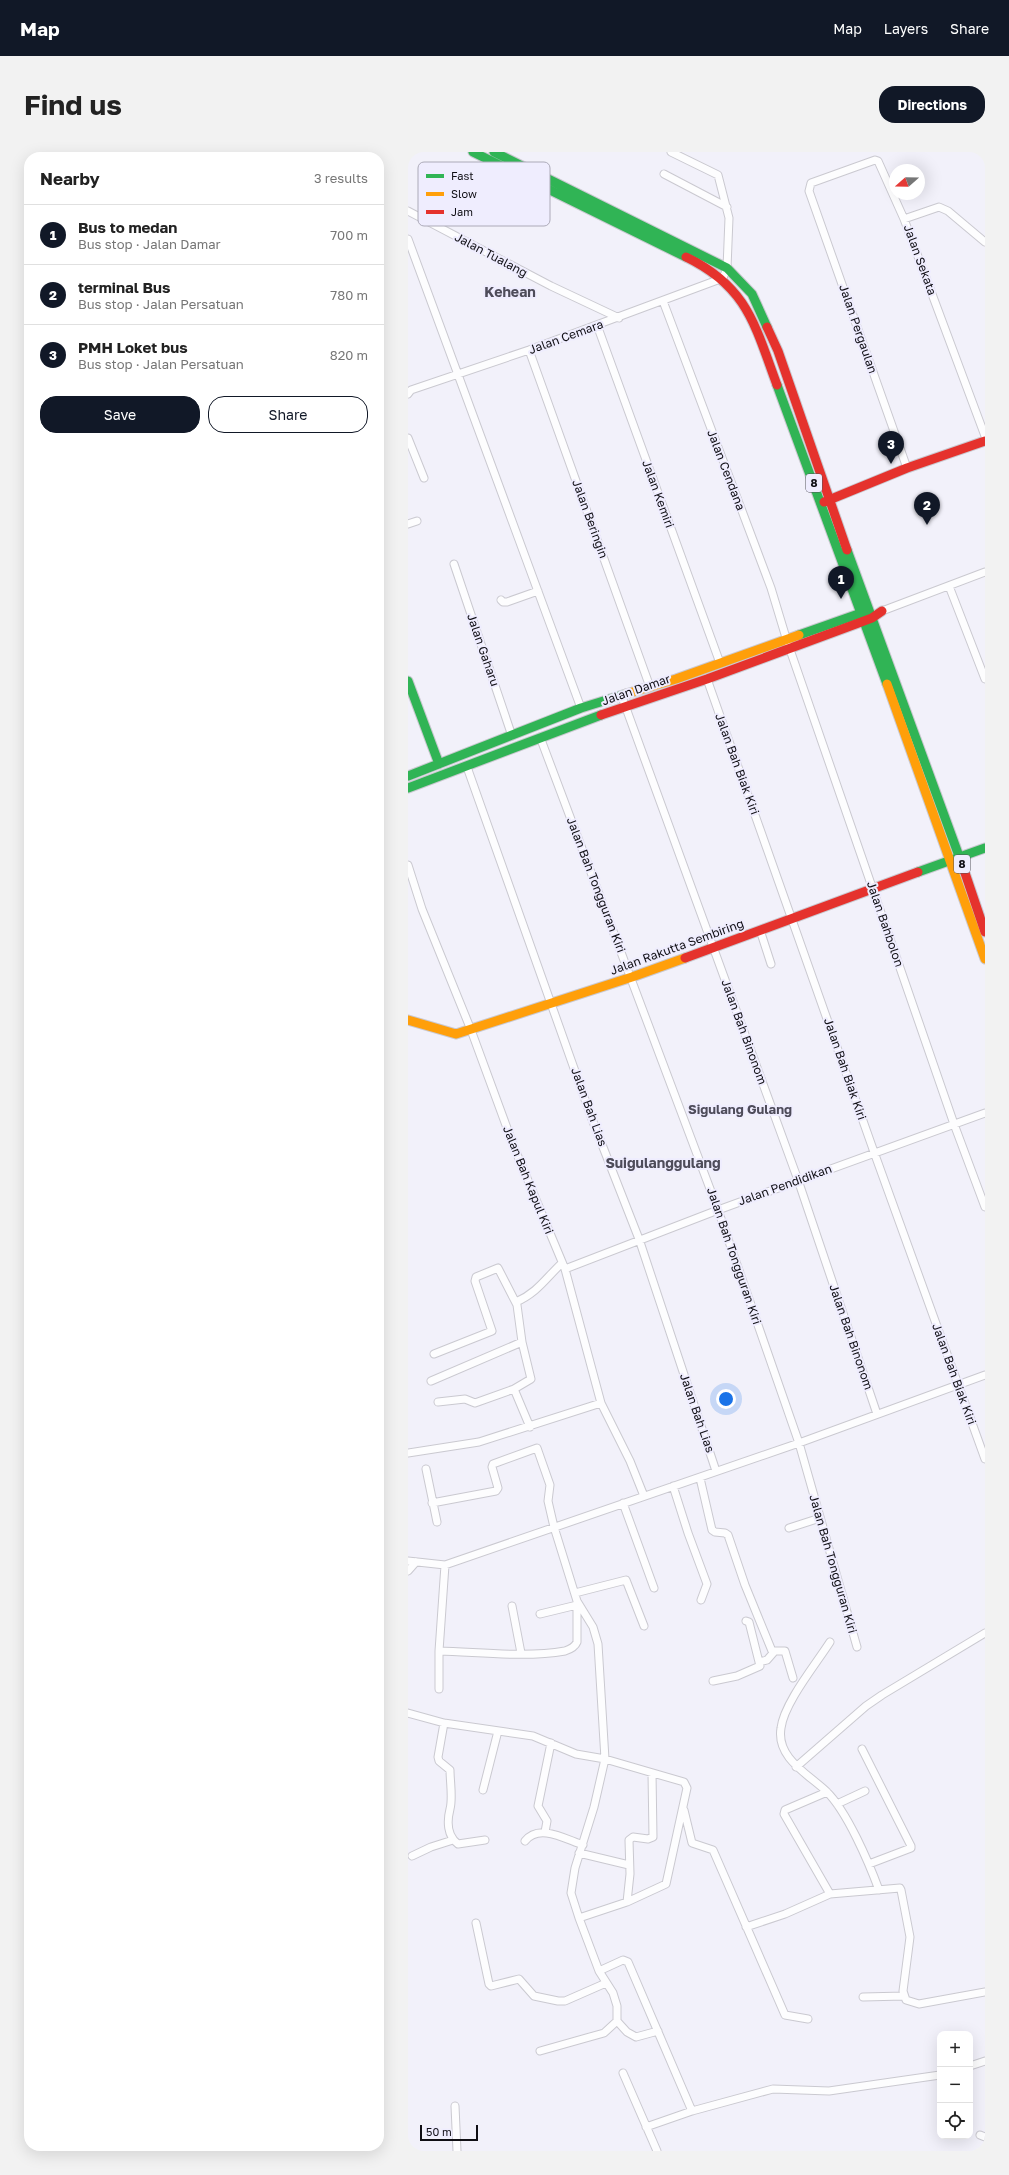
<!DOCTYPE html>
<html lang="en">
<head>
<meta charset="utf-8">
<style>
	:root { --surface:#fff; --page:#f2f2f2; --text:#222; --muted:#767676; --line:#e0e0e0; --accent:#111827 }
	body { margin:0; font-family:"Golos Text",sans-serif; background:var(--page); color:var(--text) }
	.controls { position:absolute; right:12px; bottom:12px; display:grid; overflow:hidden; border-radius:8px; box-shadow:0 4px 16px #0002 }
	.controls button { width:36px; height:36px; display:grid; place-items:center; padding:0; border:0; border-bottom:1px solid var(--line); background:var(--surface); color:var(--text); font:20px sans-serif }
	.compass { position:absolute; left:481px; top:12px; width:36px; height:36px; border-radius:50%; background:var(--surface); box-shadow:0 4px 16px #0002; rotate:250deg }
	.scale { position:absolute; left:12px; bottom:10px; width:58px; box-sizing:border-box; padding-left:4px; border:2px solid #100f15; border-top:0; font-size:11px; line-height:14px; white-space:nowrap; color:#100f15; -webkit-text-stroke:3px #efedfe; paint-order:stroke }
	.you { position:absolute; left:318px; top:1247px; width:14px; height:14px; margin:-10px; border:3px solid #fff; border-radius:50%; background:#1a73e8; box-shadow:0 0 0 6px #1a73e833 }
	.badge { display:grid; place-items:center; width:26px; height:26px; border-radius:50%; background:var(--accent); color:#fff; font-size:13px; font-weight:700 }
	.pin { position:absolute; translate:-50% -33px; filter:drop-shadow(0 1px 2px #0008) }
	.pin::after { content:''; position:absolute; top:21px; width:14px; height:12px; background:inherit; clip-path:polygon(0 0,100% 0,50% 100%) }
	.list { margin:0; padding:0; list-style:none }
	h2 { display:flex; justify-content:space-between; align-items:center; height:52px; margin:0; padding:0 16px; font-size:17px }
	h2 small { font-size:13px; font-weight:400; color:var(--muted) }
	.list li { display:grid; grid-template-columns:26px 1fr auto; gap:12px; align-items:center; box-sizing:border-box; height:60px; padding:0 16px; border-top:1px solid var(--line) }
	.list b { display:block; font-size:15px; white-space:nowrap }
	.list p { margin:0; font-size:13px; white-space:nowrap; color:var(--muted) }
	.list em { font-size:13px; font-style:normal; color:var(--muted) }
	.actions { display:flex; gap:8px; padding:12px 16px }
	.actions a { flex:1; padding:9px 0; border:1px solid var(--accent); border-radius:16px; text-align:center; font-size:14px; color:var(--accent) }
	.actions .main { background:var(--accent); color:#fff }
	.icon { flex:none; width:22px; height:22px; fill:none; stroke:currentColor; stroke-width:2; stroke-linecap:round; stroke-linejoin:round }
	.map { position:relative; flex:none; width:577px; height:1999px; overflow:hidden; border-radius:16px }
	header { display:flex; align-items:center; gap:24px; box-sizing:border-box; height:56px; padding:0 20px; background:var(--accent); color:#fff }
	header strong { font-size:19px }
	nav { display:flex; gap:22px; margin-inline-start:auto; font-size:14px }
	.intro { display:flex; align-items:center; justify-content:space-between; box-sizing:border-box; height:96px; padding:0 24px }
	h1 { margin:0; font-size:28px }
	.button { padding:10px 18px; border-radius:16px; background:var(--accent); color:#fff; font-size:14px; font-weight:700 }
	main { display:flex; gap:24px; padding:0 24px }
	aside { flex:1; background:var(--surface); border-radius:16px; box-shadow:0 4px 16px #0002 }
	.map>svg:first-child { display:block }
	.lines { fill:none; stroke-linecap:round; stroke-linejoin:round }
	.street-casing { stroke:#cac9d0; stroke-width:9 }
	.fast-casing { stroke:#cac9d0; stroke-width:11 }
	.slow-casing { stroke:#cac9d0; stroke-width:11 }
	.jam-casing { stroke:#cac9d0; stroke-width:11 }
	.street { stroke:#fdfdfe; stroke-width:7 }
	.fast { stroke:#30b455; stroke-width:9 }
	.slow { stroke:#ff9f0a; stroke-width:9 }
	.jam { stroke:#e5322d; stroke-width:9 }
	.labels { text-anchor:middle; stroke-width:4; stroke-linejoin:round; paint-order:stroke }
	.shield { fill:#efedfe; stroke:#53525b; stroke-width:1 }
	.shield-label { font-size:11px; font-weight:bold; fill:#100f15 }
	.street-label { font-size:12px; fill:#100f15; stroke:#efedfe }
	.neighbourhood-label { font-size:13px; font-weight:bold; fill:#4e4c5a; stroke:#efedfe }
	.quarter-label { font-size:14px; font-weight:bold; fill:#4e4c5a; stroke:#efedfe }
	.key { fill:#efedfe; stroke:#acaab8; stroke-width:1 }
	.key-label { font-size:11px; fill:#100f15 }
</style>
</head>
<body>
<header>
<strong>Map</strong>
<nav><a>Map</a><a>Layers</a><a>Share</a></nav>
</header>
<div class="intro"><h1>Find us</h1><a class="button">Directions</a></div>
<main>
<aside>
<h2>Nearby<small>3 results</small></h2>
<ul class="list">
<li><span class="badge">1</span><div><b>Bus to medan</b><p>Bus stop · Jalan Damar</p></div><em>700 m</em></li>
<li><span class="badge">2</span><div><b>terminal Bus</b><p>Bus stop · Jalan Persatuan</p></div><em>780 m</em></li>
<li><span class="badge">3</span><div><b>PMH Loket bus</b><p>Bus stop · Jalan Persatuan</p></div><em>820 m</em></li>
</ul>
<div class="actions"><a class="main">Save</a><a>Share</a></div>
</aside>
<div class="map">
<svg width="577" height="1999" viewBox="0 0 577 1999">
	<rect width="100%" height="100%" fill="#f2f1fa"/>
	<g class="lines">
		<defs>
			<path id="street" d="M 256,22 L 319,55
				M 0,59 L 143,134 L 211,166
				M 496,67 L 531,55 L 540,59 L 577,90
				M 0,87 L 173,556
				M 255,149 L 363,436 L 379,489 L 546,972 L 577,1055
				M 189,173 L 312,511
				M 121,198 L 242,535
				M 0,242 L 3,238 L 121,198 L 315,126 L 319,116 L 321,66 L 310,23 L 263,0
				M 0,286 L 16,326
				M 499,316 L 401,39 L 403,31 L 467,8 L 470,9 L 496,67 L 577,284
				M 0,372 L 9,369
				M 46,412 L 104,584
				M 541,434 L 577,527
				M 93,448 L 95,450 L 99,450 L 130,439
				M 474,459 L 577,420
				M 299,527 L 466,1000 L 577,1307
				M 214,545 L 390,1028 L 469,1262
				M 132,585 L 310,1058 L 391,1291 L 449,1495
				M 59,615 L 184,967 L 231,1087 L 308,1319
				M 0,713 L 14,757 L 63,878 L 106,995 L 157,1117 L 193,1251 L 222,1309 L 236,1344
				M 352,778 L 363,812
				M 157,1117 L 310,1058 L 577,961
				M 108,1150 C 129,1141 138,1126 154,1111
				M 26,1202 L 84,1179 L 67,1129 L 68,1125 L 90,1116 L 109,1153 L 114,1190 L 123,1227 L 106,1237 L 122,1275
				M 23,1229 L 114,1190
				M 30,1250 L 57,1247 L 67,1251 L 106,1237
				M 0,1301 L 71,1290 L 193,1251
				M 18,1317 L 29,1370
				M 292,1326 L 304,1378 L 307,1380 L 317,1381 L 320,1383 L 337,1433 L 364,1499 L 377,1499 L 385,1526
				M 265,1334 L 280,1381 L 299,1432 L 293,1448
				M 24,1351 L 88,1339 L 90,1336 L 84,1315 L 85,1312 L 129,1296 L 142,1333 L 140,1349 L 146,1375 L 169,1449 L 185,1475 L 190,1492 L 197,1607 L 186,1655 L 167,1716 L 163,1741 L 171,1766 L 191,1819 L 205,1841 L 209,1854 L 209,1869 L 219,1880 L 228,1885 L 250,1879
				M 215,1351 L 246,1436
				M 381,1376 L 412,1366
				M 0,1409 L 37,1413 L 391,1291 L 577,1223
				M 0,1419 L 8,1410
				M 167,1441 L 218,1428 L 236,1474
				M 104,1454 L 113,1501
				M 132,1462 L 169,1453
				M 422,1490 C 408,1512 376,1551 373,1576 C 368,1606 400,1622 418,1639 C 439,1659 461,1711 471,1738
				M 31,1499 C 71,1500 118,1506 157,1499 C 163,1497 167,1495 169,1490 L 169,1449
				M 351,1510 L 359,1508 L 366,1500
				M 305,1529 L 329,1524 L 352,1514 L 341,1470 L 338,1469
				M 31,1537 L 31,1499 L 37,1413
				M 0,1561 L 36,1571 L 125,1584 L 168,1602 L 197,1607 L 276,1630 L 279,1636 L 258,1732 L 219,1750 L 171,1766
				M 36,1571 L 30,1605 L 31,1609 L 42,1618 C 42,1630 45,1646 42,1657 C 39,1669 39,1684 50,1692 L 77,1688
				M 454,1597 L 503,1694 L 503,1696 L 461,1712
				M 388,1615 L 458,1554 L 474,1543 L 577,1481
				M 75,1638 L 90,1579
				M 419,1640 L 377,1658 L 376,1662 L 422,1742 L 492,1736 L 493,1738 L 502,1785 L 495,1839 L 498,1848 L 511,1852 L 577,1840
				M 429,1652 L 457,1639
				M 276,1658 L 284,1691 L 305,1698 L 377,1863 L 400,1867
				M 137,1680 L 139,1669 L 130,1654 L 143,1591
				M 117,1689 C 131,1671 157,1687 175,1693
				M 171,1701 L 221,1713
				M 4,1704 L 23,1695 L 45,1688
				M 219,1750 L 222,1722 L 221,1688 L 225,1685 L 240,1687 L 245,1685 L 244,1621
				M 68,1771 L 81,1832 L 83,1834 L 111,1827 L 126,1844 L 150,1849 L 157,1849 L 198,1831
				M 338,1775 L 377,1762 L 422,1742
				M 191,1819 L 215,1808 L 220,1810 L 284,1959
				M 455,1845 L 496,1844
				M 132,1899 L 196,1881 L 209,1869
				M 562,1914 L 577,1909
				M 215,1921 L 249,1999
				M 47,1954 L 49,1999
				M 238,1975 L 284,1959 L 365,1937 L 421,1939 L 532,1923
				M 572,1983 L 577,1985"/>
			<path id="fast" d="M 65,0 L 278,105
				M 86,0 L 319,116 L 344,142 L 359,175
				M 369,233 L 479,532
				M 439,398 L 555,715
				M 391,483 L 459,459
				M 0,529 L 31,612
				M 0,624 L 173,556 L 218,542
				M 0,636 L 193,563
				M 510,720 L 577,696"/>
			<path id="slow" d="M 479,532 L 577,807
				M 218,542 L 268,527 L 391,483
				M 0,868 L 48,882 L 224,825 L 277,806"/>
			<path id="jam" d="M 278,105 C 340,135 347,174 369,233
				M 359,175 L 370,199 L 439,398
				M 416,350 L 499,316 L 577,289
				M 193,563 L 299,527 L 464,466 L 474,459
				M 555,715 L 577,780
				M 277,806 L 510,720"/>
		</defs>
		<use href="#street" class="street-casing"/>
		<use href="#fast" class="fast-casing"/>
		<use href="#slow" class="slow-casing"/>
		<use href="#jam" class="jam-casing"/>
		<use href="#street" class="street"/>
		<use href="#fast" class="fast"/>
		<use href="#slow" class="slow"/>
		<use href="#jam" class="jam"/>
	</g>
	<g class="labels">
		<g class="shield">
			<rect x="398" y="322" width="16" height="18" rx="3"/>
			<rect x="546" y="703" width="16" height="18" rx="3"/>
		</g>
		<g class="shield-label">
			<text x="406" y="335">8</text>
			<text x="554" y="716">8</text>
		</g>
		<g class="street-label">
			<text transform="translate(83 103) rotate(28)" y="4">Jalan Tualang</text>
			<text transform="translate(512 108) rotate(70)" y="4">Jalan Sekata</text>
			<text transform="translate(450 177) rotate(71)" y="4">Jalan Pergaulan</text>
			<text transform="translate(158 185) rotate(-20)" y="4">Jalan Cemara</text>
			<text transform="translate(318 318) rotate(69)" y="4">Jalan Cendana</text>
			<text transform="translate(250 342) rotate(70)" y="4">Jalan Kemiri</text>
			<text transform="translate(182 367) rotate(70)" y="4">Jalan Beringin</text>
			<text transform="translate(75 498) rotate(71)" y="4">Jalan Gaharu</text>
			<text transform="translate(228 538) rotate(-19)" y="4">Jalan Damar</text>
			<text transform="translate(329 612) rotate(70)" y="4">Jalan Bah Biak Kiri</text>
			<text transform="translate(188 733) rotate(69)" y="4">Jalan Bah Tongguran Kiri</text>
			<text transform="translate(477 772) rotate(71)" y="4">Jalan Bahbolon</text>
			<text transform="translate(269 795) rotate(-20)" y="4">Jalan Rakutta Sembiring</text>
			<text transform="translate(336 880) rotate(70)" y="4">Jalan Bah Binonom</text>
			<text transform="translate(437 917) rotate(71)" y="4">Jalan Bah Biak Kiri</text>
			<text transform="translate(181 955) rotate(70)" y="4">Jalan Bah Lias</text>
			<text transform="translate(120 1028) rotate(68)" y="4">Jalan Bah Kapul Kiri</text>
			<text transform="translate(377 1033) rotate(-20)" y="4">Jalan Pendidikan</text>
			<text transform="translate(326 1104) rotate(71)" y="4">Jalan Bah Tongguran Kiri</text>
			<text transform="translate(443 1185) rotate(71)" y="4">Jalan Bah Binonom</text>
			<text transform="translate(546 1222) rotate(70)" y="4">Jalan Bah Biak Kiri</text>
			<text transform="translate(289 1261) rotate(71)" y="4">Jalan Bah Lias</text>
			<text transform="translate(425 1412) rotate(74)" y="4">Jalan Bah Tongguran Kiri</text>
		</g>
		<g class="neighbourhood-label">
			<text x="332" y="962">Sigulang Gulang</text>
		</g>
		<g class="quarter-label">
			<text x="102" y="145">Kehean</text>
			<text x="255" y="1016">Suigulanggulang</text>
		</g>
	</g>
	<rect x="10" y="10" width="132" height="64" rx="6" class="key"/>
	<rect x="18" y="22" width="18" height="4" fill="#30b455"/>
	<rect x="18" y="40" width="18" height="4" fill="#ff9f0a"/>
	<rect x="18" y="58" width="18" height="4" fill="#e5322d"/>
	<g class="key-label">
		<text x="43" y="28">Fast</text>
		<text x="43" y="46">Slow</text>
		<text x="43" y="64">Jam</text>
	</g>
</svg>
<div class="controls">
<button>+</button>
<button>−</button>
<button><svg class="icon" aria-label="locate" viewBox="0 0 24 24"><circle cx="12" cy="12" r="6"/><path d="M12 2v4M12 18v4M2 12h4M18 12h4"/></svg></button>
</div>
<svg class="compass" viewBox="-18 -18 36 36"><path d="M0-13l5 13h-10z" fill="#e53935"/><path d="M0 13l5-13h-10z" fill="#767676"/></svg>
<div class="scale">50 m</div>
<div class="you"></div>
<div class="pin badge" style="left:433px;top:447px">1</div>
<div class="pin badge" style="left:519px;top:373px">2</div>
<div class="pin badge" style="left:483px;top:312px">3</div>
</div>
</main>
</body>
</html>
